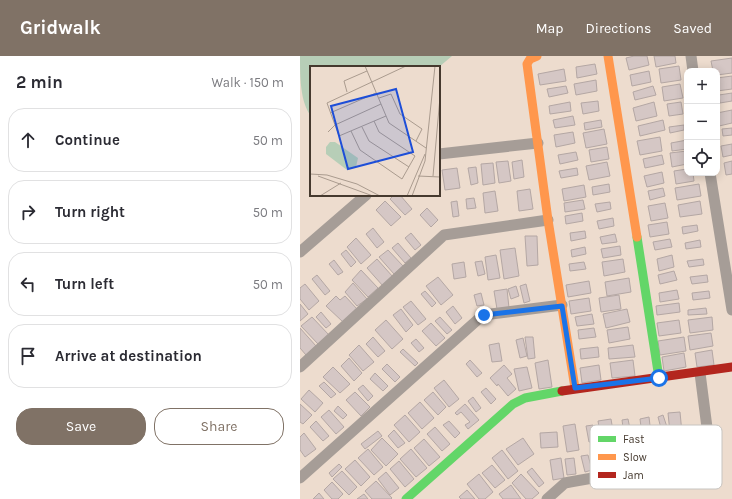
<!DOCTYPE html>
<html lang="en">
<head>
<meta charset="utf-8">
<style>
	:root { --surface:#fff; --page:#f2f2f3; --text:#2b2b33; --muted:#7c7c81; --line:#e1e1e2; --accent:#807266 }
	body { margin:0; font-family:Karla,sans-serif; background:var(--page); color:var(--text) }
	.controls { position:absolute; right:12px; top:12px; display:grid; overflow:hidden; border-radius:8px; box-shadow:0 2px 10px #0003 }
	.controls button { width:36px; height:36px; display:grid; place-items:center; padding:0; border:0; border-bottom:1px solid var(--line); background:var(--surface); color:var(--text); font:20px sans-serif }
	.stop { position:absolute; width:12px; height:12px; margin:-9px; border:3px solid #1a73e8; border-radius:50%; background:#fff }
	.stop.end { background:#1a73e8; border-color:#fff; box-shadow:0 1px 4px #0008 }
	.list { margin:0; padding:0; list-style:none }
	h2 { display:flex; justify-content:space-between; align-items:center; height:52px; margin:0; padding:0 16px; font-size:17px }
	h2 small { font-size:13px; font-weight:400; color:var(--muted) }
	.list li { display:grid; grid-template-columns:26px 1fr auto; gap:12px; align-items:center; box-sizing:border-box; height:64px; margin:0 8px 8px; padding:0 8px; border:1px solid var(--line); border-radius:16px }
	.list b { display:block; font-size:15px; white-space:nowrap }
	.list em { font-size:13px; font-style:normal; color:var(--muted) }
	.actions { display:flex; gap:8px; padding:12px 16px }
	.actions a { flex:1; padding:9px 0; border:1px solid var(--accent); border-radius:16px; text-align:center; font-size:14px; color:var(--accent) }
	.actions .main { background:var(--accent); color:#fff }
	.icon { flex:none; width:22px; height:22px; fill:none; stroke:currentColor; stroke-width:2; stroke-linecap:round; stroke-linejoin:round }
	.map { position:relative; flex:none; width:432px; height:443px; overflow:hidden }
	header { display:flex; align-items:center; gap:24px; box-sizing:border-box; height:56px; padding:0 20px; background:var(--accent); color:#fff }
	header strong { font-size:19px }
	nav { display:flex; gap:22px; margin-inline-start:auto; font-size:14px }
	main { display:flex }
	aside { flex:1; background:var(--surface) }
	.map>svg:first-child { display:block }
	.green { fill:#b7ceb7 }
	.building { fill:#d5c7c5; stroke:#b4a7a4 }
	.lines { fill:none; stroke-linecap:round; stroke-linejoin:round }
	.street { stroke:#a69d97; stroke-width:11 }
	.fast { stroke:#63d668; stroke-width:9 }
	.slow { stroke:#ff974d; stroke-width:9 }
	.jam { stroke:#b3261e; stroke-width:9 }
	.route { stroke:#1a73e8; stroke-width:5 }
	.inset-road { fill:none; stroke:#aa9b8e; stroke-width:1 }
	.view { fill:#1d4ed8; fill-opacity:0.15; stroke:#1d4ed8; stroke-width:2 }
	.inset-edge { fill:none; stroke:#45392e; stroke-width:2 }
	.key { fill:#fff; stroke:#c7c4c0; stroke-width:1 }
	.key-label { font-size:11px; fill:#45392e }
</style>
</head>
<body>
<header>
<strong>Gridwalk</strong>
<nav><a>Map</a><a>Directions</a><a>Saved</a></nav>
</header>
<main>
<aside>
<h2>2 min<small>Walk · 150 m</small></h2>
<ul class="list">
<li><svg class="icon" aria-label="ahead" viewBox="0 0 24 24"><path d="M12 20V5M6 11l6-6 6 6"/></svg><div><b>Continue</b></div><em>50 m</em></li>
<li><svg class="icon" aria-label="right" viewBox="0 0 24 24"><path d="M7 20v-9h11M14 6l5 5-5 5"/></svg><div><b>Turn right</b></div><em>50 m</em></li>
<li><svg class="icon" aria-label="left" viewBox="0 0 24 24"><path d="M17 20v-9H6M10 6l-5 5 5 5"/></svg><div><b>Turn left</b></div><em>50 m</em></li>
<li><svg class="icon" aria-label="arrive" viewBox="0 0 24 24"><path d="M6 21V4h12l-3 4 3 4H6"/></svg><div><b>Arrive at destination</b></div></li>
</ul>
<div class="actions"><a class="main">Save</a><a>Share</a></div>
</aside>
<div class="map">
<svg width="432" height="443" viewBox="0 0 432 443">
	<rect width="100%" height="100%" fill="#eddcce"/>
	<path class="green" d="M 0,0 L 152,0 L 139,11 L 11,11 L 11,60 C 0,46 0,20 0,0 Z"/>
	<path class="building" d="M 334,0 L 347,0 L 349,9 L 329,14 L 326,2 Z
		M 354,0 L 375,0 L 376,7 L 356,11 Z
		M 432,2 L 432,17 L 417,19 L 417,15 L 413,15 L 411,5 Z
		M 295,8 L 297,18 L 277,22 L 276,11 Z
		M 379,10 L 381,24 L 361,27 L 359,13 Z
		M 264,13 L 266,25 L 240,29 L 238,18 Z
		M 349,15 L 351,26 L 332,30 L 330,19 Z
		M 432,20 L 432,33 L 417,35 L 417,22 Z
		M 296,24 L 297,35 L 276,39 L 274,28 Z
		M 380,28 L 383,42 L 364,45 L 362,31 Z
		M 266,30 L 268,37 L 249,41 L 247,33 Z
		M 353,30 L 356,39 L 335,44 L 333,36 Z
		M 432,37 L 432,45 L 420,47 L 419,39 Z
		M 298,45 L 299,55 L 283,58 L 281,47 Z
		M 270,46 L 271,55 L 250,58 L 249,50 Z
		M 354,46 L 357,60 L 336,65 L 333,52 Z
		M 381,46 L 383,58 L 369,60 L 367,48 Z
		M 432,54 L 432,67 L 419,70 L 417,57 Z
		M 273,60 L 275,69 L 255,72 L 253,64 Z
		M 301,64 L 302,71 L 285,74 L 284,67 Z
		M 363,64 L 365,74 L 340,80 L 338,70 Z
		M 384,69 L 384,74 L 370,77 L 369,71 Z
		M 432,72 L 432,79 L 423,80 L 422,73 Z
		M 304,73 L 307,88 L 286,92 L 283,77 Z
		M 273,76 L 275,87 L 256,91 L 254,79 Z
		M 360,81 L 362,95 L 340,99 L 337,85 Z
		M 387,84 L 387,93 L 372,95 L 371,87 Z
		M 432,88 L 432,99 L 423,101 L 421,90 Z
		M 307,91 L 309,103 L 291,106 L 289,94 Z
		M 387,95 L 387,108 L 372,111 L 370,97 Z
		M 276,96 L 278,104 L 260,108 L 258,99 Z
		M 362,99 L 364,108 L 345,112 L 343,103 Z
		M 222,104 L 224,121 L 214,123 L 212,106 Z
		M 208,105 L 211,125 L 199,127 L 196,106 Z
		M 432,105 L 432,118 L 426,119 L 424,107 Z
		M 307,106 L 310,120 L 289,124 L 286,110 Z
		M 193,107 L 195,127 L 183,129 L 181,108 Z
		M 176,111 L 178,127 L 171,129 L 168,112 Z
		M 157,112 L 160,132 L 145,134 L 142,114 Z
		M 277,112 L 278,119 L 261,122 L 259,115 Z
		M 387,113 L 387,117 L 393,117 L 394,125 L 376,128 L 374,115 Z
		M 362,116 L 364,127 L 347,131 L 344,120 Z
		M 309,128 L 310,136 L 293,139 L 292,131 Z
		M 399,128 L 401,140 L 377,144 L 375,132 Z
		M 284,129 L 286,141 L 264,145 L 262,133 Z
		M 363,132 L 365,140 L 350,144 L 348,135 Z
		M 230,133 L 233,153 L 219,155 L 217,135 Z
		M 195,135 L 198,155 L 185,157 L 183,137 Z
		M 94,139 L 100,139 L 112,153 L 105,159 L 90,143 Z
		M 174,142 L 176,152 L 167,153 L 166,143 Z
		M 283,144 L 285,153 L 265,156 L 264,147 Z
		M 85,145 L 101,161 L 91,170 L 76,154 Z
		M 157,145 L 159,160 L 153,161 L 151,146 Z
		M 400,145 L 402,158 L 380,161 L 378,149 Z
		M 310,146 L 311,153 L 297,156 L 295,148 Z
		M 365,147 L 368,162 L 351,165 L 348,150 Z
		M 127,152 L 138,164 L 131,171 L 120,159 Z
		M 282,157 L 283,165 L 266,168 L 265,160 Z
		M 313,162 L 314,170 L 299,173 L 297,165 Z
		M 367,166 L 369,178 L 350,181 L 348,169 Z
		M 397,169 L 398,175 L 383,178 L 382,171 Z
		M 73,172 L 84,186 L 77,192 L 66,178 Z
		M 285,175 L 286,182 L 271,185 L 270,177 Z
		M 111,177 L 121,189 L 115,194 L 105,182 Z
		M 315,178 L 317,186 L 302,188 L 300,181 Z
		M 225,180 L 237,180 L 238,209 L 227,210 Z
		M 56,182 L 71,199 L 61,208 L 47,191 Z
		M 370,183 L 372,191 L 355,194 L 353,186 Z
		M 400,184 L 401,191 L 386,193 L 385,187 Z
		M 98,187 L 111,202 L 105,207 L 92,192 Z
		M 320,190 L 321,199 L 303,202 L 301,193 Z
		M 285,191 L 286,198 L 272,201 L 271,194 Z
		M 215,192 L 219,220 L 204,223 L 200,194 Z
		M 46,194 L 56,206 L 51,211 L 41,198 Z
		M 88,194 L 103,210 L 94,218 L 79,201 Z
		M 196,199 L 200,222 L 188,224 L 185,201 Z
		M 372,199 L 374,211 L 359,215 L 357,203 Z
		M 77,203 L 93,221 L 83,230 L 67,212 Z
		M 323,203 L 325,216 L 304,220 L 302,206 Z
		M 403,203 L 404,209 L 389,211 L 387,205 Z
		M 34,204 L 43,216 L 38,219 L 29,208 Z
		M 182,205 L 185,218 L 178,220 L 175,206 Z
		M 164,206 L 166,221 L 154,223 L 152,208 Z
		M 284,206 L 286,213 L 270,215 L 269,208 Z
		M 61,214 L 78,232 L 68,241 L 52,224 Z
		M 374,215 L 377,224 L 360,228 L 358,219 Z
		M 17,219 L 30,235 L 25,239 L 12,223 Z
		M 407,219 L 408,226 L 392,228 L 390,221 Z
		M 138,221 L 153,239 L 141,249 L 126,230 Z
		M 329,222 L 331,236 L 307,240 L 305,226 Z
		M 289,225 L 291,237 L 268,241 L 266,229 Z
		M 53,227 L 67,243 L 57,250 L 45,236 Z
		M 5,228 L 19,245 L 9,254 L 0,243 L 0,232 Z
		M 226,228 L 230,245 L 224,247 L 220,230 Z
		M 216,230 L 219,240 L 211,243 L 208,233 Z
		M 207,233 L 209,252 L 197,253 L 194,235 Z
		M 377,234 L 379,243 L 360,246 L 359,237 Z
		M 125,235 L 136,247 L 132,251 L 121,238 Z
		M 409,235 L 410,242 L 393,244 L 392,237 Z
		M 181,237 L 184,249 L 177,250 L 174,239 Z
		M 319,239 L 321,253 L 301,256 L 299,242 Z
		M 36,240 L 40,244 L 45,240 L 57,253 L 43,266 L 26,250 Z
		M 289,242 L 291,255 L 271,258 L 269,245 Z
		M 111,245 L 126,263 L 118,269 L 103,251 Z
		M 379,247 L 380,256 L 357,259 L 356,250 Z
		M 0,248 L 8,258 L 0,265 Z
		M 153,250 L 162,262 L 155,268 L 146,256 Z
		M 406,252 L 407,258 L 388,259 L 388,254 Z
		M 101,253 L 113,269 L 106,276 L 93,259 Z
		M 327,253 L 330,266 L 306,272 L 303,258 Z
		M 21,256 L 31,268 L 26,272 L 16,261 Z
		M 292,258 L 294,268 L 277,270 L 275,261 Z
		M 12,261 L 29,279 L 18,288 L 1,270 Z
		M 140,261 L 152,274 L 147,278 L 135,265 Z
		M 412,261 L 413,274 L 390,277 L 388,264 Z
		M 86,264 L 103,283 L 92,293 L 75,274 Z
		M 379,264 L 381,277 L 359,280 L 357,267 Z
		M 131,267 L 145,282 L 136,290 L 122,275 Z
		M 328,271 L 330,283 L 309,287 L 307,274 Z
		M 0,272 L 16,290 L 6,299 L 0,292 Z
		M 294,272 L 296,281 L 279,283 L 278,274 Z
		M 411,277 L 413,290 L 390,294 L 388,280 Z
		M 73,281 L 85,295 L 78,301 L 66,288 Z
		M 225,281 L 233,281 L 235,302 L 228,303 Z
		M 384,281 L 386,295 L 360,299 L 358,285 Z
		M 223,282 L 227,300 L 220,302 L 216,284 Z
		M 116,283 L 124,292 L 119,296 L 111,287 Z
		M 199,287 L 202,305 L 192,306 L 189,289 Z
		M 59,289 L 74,306 L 63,315 L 49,299 Z
		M 333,289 L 335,301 L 309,303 L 308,292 Z
		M 298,291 L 299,301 L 281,303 L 280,293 Z
		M 103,293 L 118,307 L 115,310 L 100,296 Z
		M 412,294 L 414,309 L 397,311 L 395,297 Z
		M 384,297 L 386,311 L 364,315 L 362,301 Z
		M 49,302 L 62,317 L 54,325 L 41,310 Z
		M 170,304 L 182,317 L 177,321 L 166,308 Z
		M 248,304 L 252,331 L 239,333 L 235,307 Z
		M 333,304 L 335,320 L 312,322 L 310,307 Z
		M 87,308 L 100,321 L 95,326 L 82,313 Z
		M 204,309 L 212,318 L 207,322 L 216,333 L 208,340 L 198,328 L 197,330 L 190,322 Z
		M 299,309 L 301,324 L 282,327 L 280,312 Z
		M 33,311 L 50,328 L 40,337 L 23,321 Z
		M 227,311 L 232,332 L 219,335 L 214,313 Z
		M 75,317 L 88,330 L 83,335 L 70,323 Z
		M 144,324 L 159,343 L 149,351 L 134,332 Z
		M 24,326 L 36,338 L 31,342 L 19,330 Z
		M 63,329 L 73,340 L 68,345 L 58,333 Z
		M 186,332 L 196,343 L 191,348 L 181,336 Z
		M 9,334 L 23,347 L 15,356 L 1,343 Z
		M 55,336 L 70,351 L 61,360 L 46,344 Z
		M 133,336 L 146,351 L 138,359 L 124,344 Z
		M 173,341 L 181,352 L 176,356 L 168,345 Z
		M 120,346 L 134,362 L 122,373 L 108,357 Z
		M 0,348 L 12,359 L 3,368 L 0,366 Z
		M 165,348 L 179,364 L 168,373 L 165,369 L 170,366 L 161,356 L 157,359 L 155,357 Z
		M 38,350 L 47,359 L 43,363 L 34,355 Z
		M 29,354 L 44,371 L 36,378 L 21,361 Z
		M 380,356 L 382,377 L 370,377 L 368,357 Z
		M 105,359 L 120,376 L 109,386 L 94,369 Z
		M 363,359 L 368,374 L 362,376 L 358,361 Z
		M 349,361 L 351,378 L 342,379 L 340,363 Z
		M 311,363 L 315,387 L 302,389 L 298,365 Z
		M 328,363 L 331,378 L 324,379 L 322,364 Z
		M 16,365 L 29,380 L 23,385 L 10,371 Z
		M 149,365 L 160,377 L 155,382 L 143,369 Z
		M 275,368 L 279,394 L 267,396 L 263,370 Z
		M 293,369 L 296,385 L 289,386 L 286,370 Z
		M 135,371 L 150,388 L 142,395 L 127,378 Z
		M 94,374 L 105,387 L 98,392 L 88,380 Z
		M 78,375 L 82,380 L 65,393 L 61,388 Z
		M 257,376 L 258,391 L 241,392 L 240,377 Z
		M 4,377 L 16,393 L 5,401 L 0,394 L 0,381 Z
		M 82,382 L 98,398 L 86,410 L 71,394 Z
		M 223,382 L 234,398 L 218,409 L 206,393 Z
		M 124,383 L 140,401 L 129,410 L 114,392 Z
		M 68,393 L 83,411 L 74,419 L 58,402 Z
		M 111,393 L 127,412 L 116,421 L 100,403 Z
		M 202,394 L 218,415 L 208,423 L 192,402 Z
		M 288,399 L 292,414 L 285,416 L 281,400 Z
		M 261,402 L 264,422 L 253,424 L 250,404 Z
		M 274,402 L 276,418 L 267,419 L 265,403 Z
		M 55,404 L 70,421 L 61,430 L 45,413 Z
		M 99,405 L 114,423 L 105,431 L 90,413 Z
		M 39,408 L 42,411 L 32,421 L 29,417 Z
		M 192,409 L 205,424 L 195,432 L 182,417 Z
		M 232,412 L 244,427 L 239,431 L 227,416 Z
		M 42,415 L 57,431 L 49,439 L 33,423 Z
		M 86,416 L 99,432 L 90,439 L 78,423 Z
		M 179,418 L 193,436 L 185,443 L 179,443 L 167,428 Z
		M 221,418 L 239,437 L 232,443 L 226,443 L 212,427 Z
		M 76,425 L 92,442 L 91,443 L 72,443 L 65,435 Z
		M 32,426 L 43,438 L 38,443 L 32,443 L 24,434 Z
		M 211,429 L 221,443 L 203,443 L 199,438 Z
		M 167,434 L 175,443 L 161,443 L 159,441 Z
		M 19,437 L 24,443 L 13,443 Z
		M 64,438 L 68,443 L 57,443 Z"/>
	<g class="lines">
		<path class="street" d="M 391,0 L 393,15
			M 139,98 L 238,87
			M 410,117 L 432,254
			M 0,196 L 66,139
			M 0,311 L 144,179 L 248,164
			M 0,422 L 183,259 L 262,249
			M 247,443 L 265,427 L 270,426 L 406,402 L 410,395 L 400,317"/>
		<path class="fast" d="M 337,181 L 359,322
			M 106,443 L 213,348 L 225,342 L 262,335"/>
		<path class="slow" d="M 237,0 L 230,3 L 227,8 L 248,164 L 275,332
			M 308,0 L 337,181"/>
		<path class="jam" d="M 262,335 L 432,311"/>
	</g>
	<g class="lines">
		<path class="route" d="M 184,259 L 262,250 L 275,332 L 359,322"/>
	</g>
	<g transform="translate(10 10)">
		<rect width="130" height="130" fill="#eddcce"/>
		<path d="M 20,76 L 25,76 L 48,92 L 46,101 L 37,104 L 16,88 L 16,81 Z" fill="#b7ceb7"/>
		<path class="inset-road" d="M 55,0 L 79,57 L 116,82M 37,26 L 34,15 L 57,5M 69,32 L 81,28 L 90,48 L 112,63 L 106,75M 20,47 L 66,27M 76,50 L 29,70 L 17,37 L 96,0M 52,61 L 59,75 L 99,101M 41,65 L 50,84 L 92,113 L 105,90 L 69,66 L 64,55M 18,66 L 25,59 L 71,38M 0,108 L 17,109 L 47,118 L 70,130M 8,110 L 63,130M 108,110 L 130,111M 123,110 L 130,31M 10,130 L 31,117M 97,130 L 115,88M 102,130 L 115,95 L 125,0"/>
		<path class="view" d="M 86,23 L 103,86 L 38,103 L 21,40 Z"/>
		<rect width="130" height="130" class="inset-edge"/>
	</g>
	<rect x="290" y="369" width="132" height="64" rx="6" class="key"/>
	<rect x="298" y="380" width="18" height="6" fill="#63d668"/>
	<rect x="298" y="398" width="18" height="6" fill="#ff974d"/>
	<rect x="298" y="416" width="18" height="6" fill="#b3261e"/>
	<g class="key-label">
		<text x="323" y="387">Fast</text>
		<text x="323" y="405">Slow</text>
		<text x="323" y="423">Jam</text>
	</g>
</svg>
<div class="controls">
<button>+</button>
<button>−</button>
<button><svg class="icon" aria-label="locate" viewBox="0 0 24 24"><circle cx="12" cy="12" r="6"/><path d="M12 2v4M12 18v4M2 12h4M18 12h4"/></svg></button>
</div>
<div class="stop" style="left:359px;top:322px"></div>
<div class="stop end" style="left:184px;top:259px"></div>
</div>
</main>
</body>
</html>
